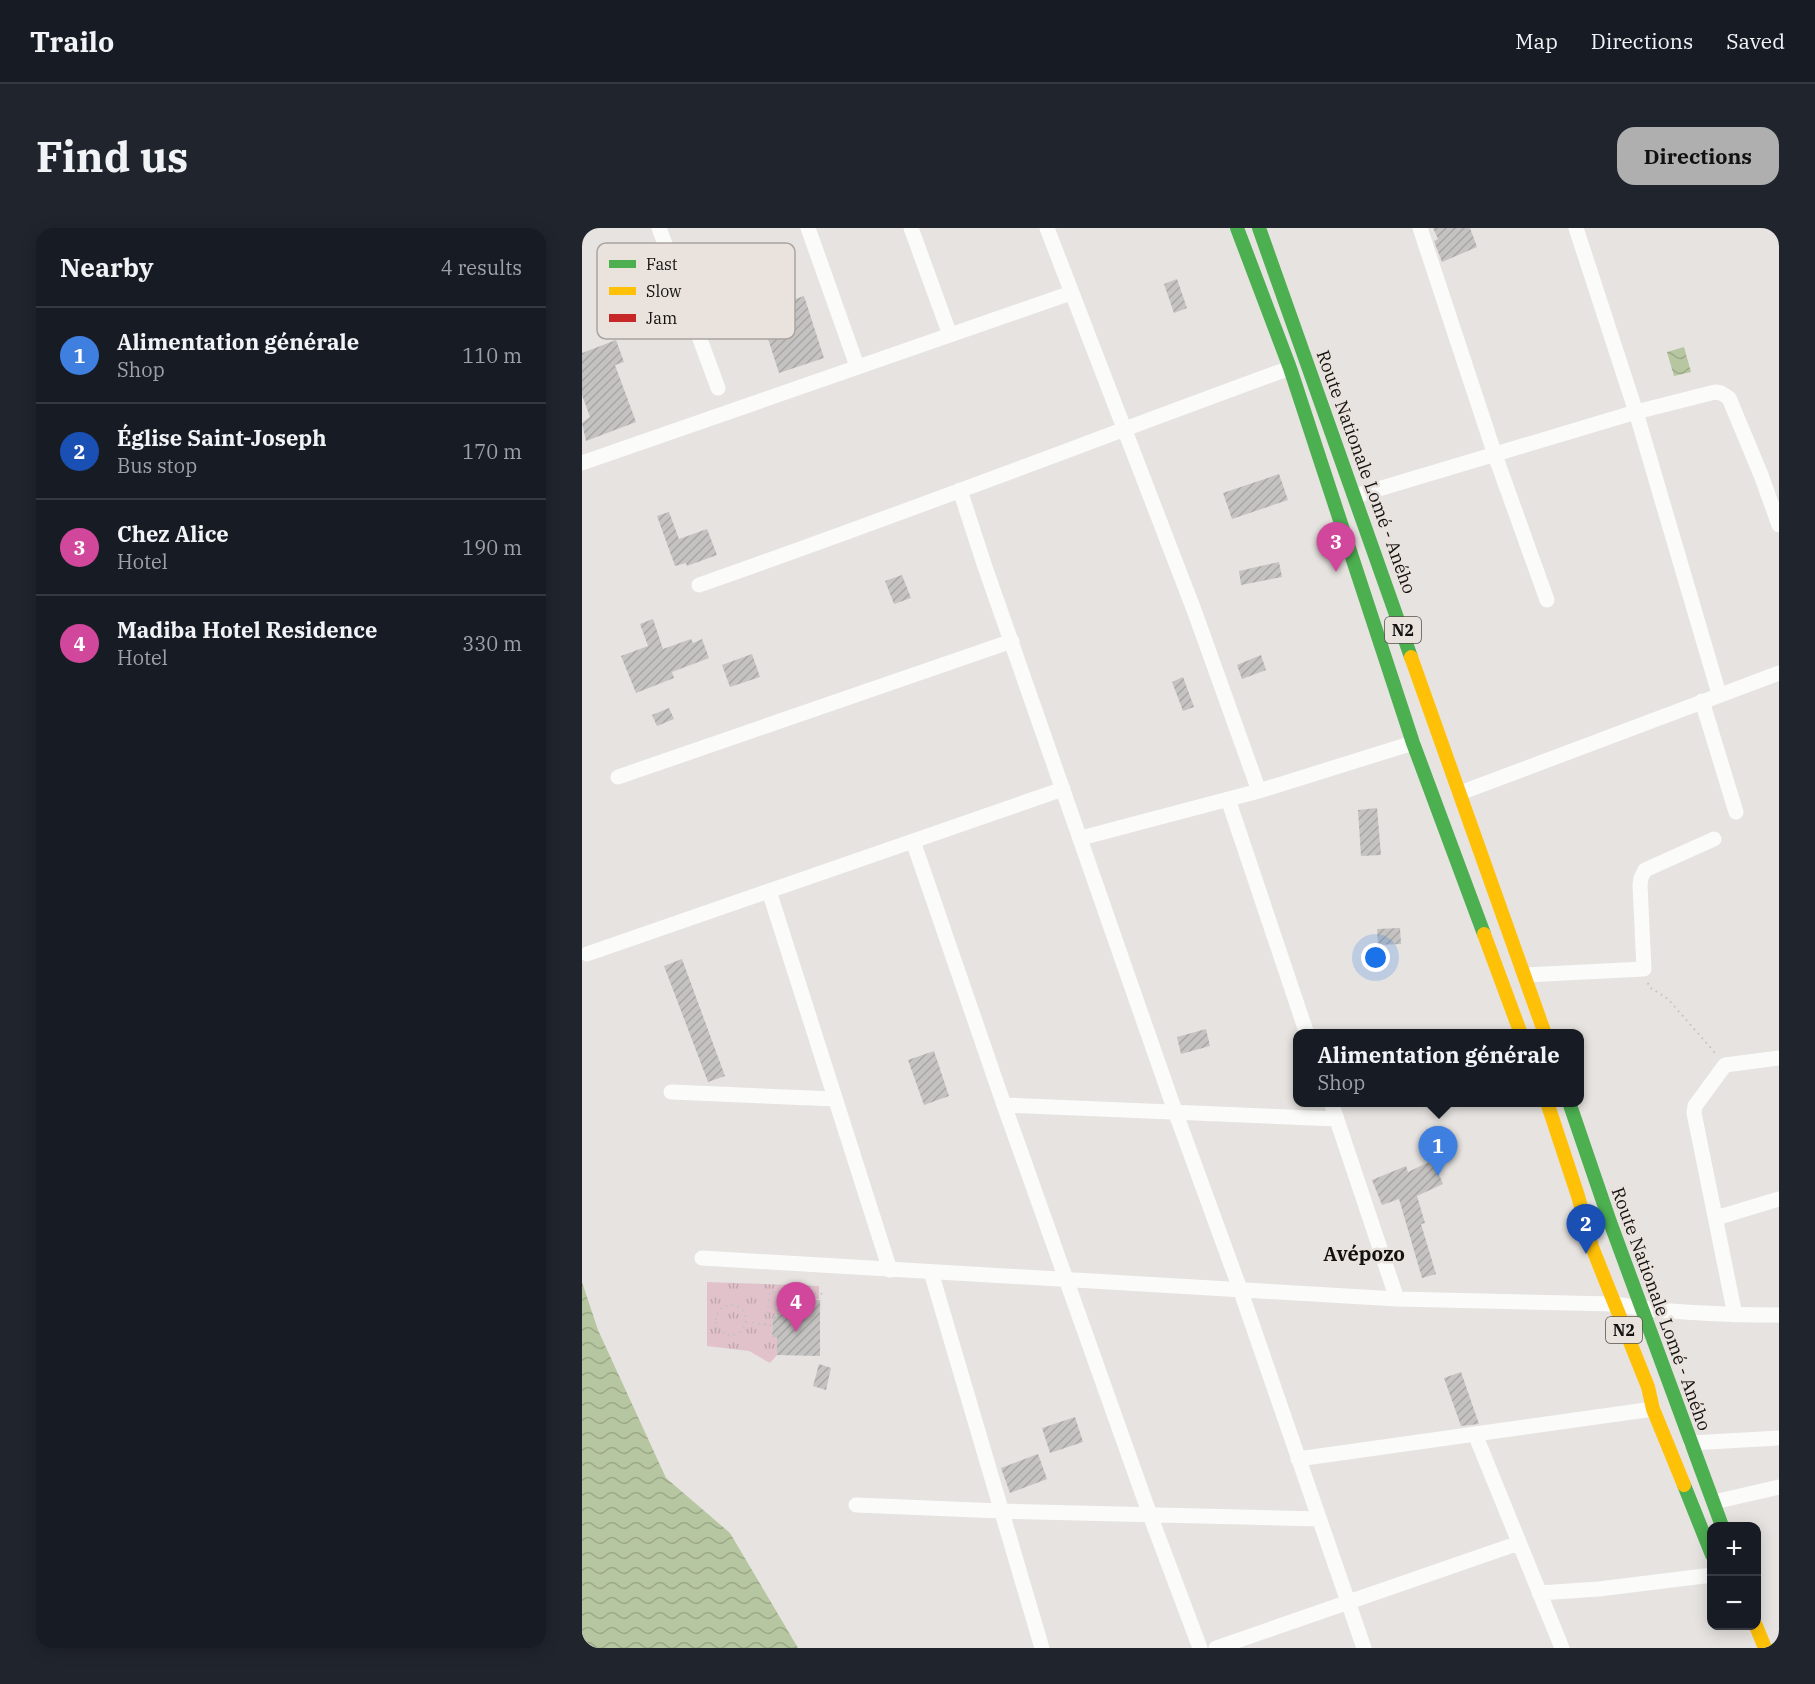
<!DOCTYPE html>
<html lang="en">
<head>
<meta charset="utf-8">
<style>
	:root { --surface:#171b24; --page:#20242c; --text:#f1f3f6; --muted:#9ea1a6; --line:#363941; --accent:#afafaf }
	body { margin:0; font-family:"IBM Plex Serif",serif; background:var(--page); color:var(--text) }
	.controls { position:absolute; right:18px; bottom:18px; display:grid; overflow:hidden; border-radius:12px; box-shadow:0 3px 15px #0003 }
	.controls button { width:54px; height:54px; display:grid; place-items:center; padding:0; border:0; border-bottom:2px solid var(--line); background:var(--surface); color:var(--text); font:30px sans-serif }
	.you { position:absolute; left:794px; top:730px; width:21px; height:21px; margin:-15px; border:4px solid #fff; border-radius:50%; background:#1a73e8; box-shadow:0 0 0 9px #1a73e833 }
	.badge { display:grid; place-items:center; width:39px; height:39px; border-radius:50%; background:var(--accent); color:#fff; font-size:20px; font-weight:700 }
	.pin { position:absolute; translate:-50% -50px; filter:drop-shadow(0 2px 3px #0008) }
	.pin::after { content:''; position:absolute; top:32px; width:21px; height:18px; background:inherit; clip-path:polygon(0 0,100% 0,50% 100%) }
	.popup { position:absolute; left:711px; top:801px; width:291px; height:78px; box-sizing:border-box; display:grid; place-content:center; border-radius:12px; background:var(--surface); filter:drop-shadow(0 2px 4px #0005); font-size:20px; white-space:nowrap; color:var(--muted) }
	.popup b { font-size:22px; color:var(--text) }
	.popup::after { content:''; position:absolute; left:50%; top:100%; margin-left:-12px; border:12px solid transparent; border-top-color:var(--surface) }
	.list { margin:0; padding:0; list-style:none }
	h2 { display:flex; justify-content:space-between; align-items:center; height:78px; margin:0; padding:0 24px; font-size:26px }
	h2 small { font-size:20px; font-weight:400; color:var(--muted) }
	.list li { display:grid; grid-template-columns:39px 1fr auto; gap:18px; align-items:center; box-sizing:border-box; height:96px; padding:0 24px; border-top:2px solid var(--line) }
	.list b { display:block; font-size:22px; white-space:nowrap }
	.list p { margin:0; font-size:20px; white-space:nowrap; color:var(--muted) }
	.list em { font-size:20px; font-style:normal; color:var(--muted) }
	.map { position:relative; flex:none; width:1197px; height:1420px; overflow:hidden; border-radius:18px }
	header { display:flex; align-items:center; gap:36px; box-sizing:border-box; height:84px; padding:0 30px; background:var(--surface); border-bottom:2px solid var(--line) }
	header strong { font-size:28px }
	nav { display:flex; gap:33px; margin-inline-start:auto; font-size:21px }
	.intro { display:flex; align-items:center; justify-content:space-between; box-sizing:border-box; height:144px; padding:0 36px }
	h1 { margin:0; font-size:42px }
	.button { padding:15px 27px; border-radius:18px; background:var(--accent); color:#111; font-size:21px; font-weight:700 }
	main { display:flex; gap:36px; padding:0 36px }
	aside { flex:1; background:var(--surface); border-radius:18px; box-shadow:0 3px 15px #0003 }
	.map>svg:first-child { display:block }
	.grass { fill:url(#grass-tufts) }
	.water { fill:url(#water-waves) }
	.building { fill:url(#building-hatch) }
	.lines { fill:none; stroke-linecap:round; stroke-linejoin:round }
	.path { stroke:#c3c2c2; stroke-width:2; stroke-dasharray:1.5 4.5; stroke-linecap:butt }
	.street { stroke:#fbfbfa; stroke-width:15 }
	.fast { stroke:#4caf50; stroke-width:14 }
	.slow { stroke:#ffc107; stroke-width:14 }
	.labels { text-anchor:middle; stroke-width:5; stroke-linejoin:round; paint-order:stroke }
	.shield { fill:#e9e2dd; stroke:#54504e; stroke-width:1.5 }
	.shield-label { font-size:16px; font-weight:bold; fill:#141210 }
	.street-label { font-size:18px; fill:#141210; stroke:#e9e2dd }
	.neighbourhood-label { font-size:20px; font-weight:bold; fill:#141210; stroke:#e9e2dd }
	.key { fill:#e9e2dd; stroke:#a9a4a0; stroke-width:1.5 }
	.key-label { font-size:16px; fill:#141210 }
</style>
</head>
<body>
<header>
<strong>Trailo</strong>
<nav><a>Map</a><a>Directions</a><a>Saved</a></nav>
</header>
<div class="intro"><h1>Find us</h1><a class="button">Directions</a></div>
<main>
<aside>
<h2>Nearby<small>4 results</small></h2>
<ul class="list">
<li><span class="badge" style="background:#3f7fe0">1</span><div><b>Alimentation générale</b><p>Shop</p></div><em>110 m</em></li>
<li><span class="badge" style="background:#1a4fb4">2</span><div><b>Église Saint-Joseph</b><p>Bus stop</p></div><em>170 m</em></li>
<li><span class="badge" style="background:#d1479c">3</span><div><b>Chez Alice</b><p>Hotel</p></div><em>190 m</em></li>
<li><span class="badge" style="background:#d1479c">4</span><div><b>Madiba Hotel Residence</b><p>Hotel</p></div><em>330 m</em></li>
</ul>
</aside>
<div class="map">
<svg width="1197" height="1420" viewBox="0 0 1197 1420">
	<defs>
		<pattern id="grass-tufts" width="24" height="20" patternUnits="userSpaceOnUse" patternTransform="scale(1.5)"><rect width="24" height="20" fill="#e1c2cb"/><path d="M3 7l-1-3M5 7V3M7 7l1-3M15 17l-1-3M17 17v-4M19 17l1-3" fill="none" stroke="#c0a6ad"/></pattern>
		<pattern id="water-waves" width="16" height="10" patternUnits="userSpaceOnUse" patternTransform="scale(1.5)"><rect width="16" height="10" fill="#b5c6a0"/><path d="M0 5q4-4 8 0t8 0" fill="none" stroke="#9ba989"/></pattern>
		<pattern id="building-hatch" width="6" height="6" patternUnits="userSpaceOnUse" patternTransform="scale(1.5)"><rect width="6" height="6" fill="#c5c3c1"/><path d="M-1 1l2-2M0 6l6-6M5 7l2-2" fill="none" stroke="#a8a6a5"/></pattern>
	</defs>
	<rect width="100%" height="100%" fill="#e6e3e0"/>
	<path class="grass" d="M 125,1054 L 237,1058 L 237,1071 L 195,1071 L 195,1087 L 191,1088 L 190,1109 L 195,1109 L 195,1127 L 188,1135 L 167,1123 L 125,1118 Z"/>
	<path class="water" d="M 135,61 L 138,69 L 113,78 L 110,69 Z
		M 1102,119 L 1109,144 L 1092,148 L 1085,124 Z
		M 0,1054 L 16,1102 L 84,1250 L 148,1305 L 216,1420 L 0,1420 Z"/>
	<path class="building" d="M 851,0 L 888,0 L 895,19 L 860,34 L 852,13 L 856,11 Z
		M 595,51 L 605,80 L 592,85 L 582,56 Z
		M 222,68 L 242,130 L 197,145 L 177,83 Z
		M 34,112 L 42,134 L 33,137 L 54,194 L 4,213 L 0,195 L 8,189 L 0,167 L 0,125 Z
		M 697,246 L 706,272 L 650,291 L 641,265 Z
		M 87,284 L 97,311 L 125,301 L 135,327 L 105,338 L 104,335 L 93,338 L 75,288 Z
		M 697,334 L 700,349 L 659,357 L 657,343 Z
		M 320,347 L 329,370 L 312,376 L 303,353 Z
		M 71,391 L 81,421 L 109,411 L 111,415 L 120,411 L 127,430 L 90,444 L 92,450 L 54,465 L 39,428 L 66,418 L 58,396 Z
		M 170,426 L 178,449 L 148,459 L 140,437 Z
		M 679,427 L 684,442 L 660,451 L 655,437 Z
		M 601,449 L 612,479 L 601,483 L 590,454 Z
		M 87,480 L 92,491 L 75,498 L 70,487 Z
		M 795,580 L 799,627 L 779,628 L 776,582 Z
		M 818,700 L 819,716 L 796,717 L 795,701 Z
		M 100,731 L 143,848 L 126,854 L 82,738 Z
		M 624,801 L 628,818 L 599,826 L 595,809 Z
		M 352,823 L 367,868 L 342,877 L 326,832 Z
		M 851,932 L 861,956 L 835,968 L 843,995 L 839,996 L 854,1046 L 840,1050 L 817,971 L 800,977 L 790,952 L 824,938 L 826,944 Z
		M 196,1072 L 238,1072 L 238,1128 L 195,1127 L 195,1109 L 190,1109 L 191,1088 L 195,1088 Z
		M 237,1136 L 249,1140 L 244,1162 L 231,1158 Z
		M 879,1144 L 897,1196 L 879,1198 L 862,1150 Z
		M 493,1189 L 501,1214 L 468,1225 L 460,1200 Z
		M 456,1226 L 465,1251 L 428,1265 L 419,1240 Z"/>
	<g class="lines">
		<path class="path" d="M 1066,755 L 1067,759 L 1086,771 L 1134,826
			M134 1092a15 15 0 1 1 30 0a15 15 0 1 1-30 0Z
			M 164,1094 L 191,1098
			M 184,1097 L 188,1064 L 244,1066"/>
		<path class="street" d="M 77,0 L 136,160
			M 226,0 L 275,138
			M 329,0 L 368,107
			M 465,0 L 612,382 L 677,563
			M 838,0 L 913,227 L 965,372
			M 994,0 L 1054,184 L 1137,466
			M 0,235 L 489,65
			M 378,262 L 402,336 L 593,883 L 658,1061 L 782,1420
			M 773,268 L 1054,184 L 1133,164 L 1139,165 L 1147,170 L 1179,247 L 1197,297
			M 117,357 C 315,288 511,212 708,140
			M 1120,473 L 1154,584
			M 36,549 L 430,413
			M 878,565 L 1197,445
			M 646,571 L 725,806
			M 499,610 L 677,563 L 831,515
			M 331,613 L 422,877 L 568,1287 L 618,1420
			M 187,663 L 308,1042
			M 5,726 L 481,561
			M 943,747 L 1062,741 L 1058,657 L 1059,650 L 1063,642 L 1132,611
			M 89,864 L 253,871
			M 749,874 L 815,1071
			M 422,877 L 755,891
			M 1134,990 L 1197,971
			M 120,1030 L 815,1071 L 1032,1076 C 1086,1085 1142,1087 1197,1087
			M 349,1044 L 460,1420
			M 1153,1087 L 1112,885 L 1113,878 L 1143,837 L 1197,830
			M 893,1206 L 980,1420
			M 1109,1215 L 1197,1210
			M 716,1231 L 1071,1181
			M 1132,1274 L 1197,1259
			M 274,1277 L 419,1283 L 737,1291
			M 957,1365 L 1017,1361 L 1130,1347
			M 634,1420 L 937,1315"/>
		<path class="fast" d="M 655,0 L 708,140 L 831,515 L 902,706
			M 677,0 L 829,429
			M 987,874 L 1028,994 L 1140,1298
			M 1102,1257 L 1130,1327"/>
		<path class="slow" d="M 829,429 L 963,806
			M 902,706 L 939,806
			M 965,874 L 996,968 L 1010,1019 L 1066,1159 L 1071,1181 L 1102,1257
			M 1174,1398 L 1183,1420"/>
	</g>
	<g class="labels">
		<g class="shield">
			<rect x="803" y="389" width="36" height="26" rx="4.5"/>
			<rect x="1024" y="1089" width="36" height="26" rx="4.5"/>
		</g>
		<g class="shield-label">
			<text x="821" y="408">N2</text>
			<text x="1042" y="1108">N2</text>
		</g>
		<g class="street-label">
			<text transform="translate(784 244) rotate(70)" y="6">Route Nationale Lomé - Aného</text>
			<text transform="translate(1079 1081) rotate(70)" y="6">Route Nationale Lomé - Aného</text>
		</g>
		<g class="neighbourhood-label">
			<text x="782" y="1033">Avépozo</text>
		</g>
	</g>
	<rect x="15" y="15" width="198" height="96" rx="9" class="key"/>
	<rect x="27" y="32" width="27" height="8" fill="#4caf50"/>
	<rect x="27" y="59" width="27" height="8" fill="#ffc107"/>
	<rect x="27" y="86" width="27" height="8" fill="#c62828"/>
	<g class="key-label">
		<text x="64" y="42">Fast</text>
		<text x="64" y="69">Slow</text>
		<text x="64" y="96">Jam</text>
	</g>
</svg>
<div class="controls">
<button>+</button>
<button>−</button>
</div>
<div class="you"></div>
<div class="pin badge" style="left:856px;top:948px;background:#3f7fe0">1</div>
<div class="popup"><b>Alimentation générale</b>Shop</div>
<div class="pin badge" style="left:1004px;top:1026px;background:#1a4fb4">2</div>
<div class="pin badge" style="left:754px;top:344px;background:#d1479c">3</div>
<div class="pin badge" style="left:214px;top:1104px;background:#d1479c">4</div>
</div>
</main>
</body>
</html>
